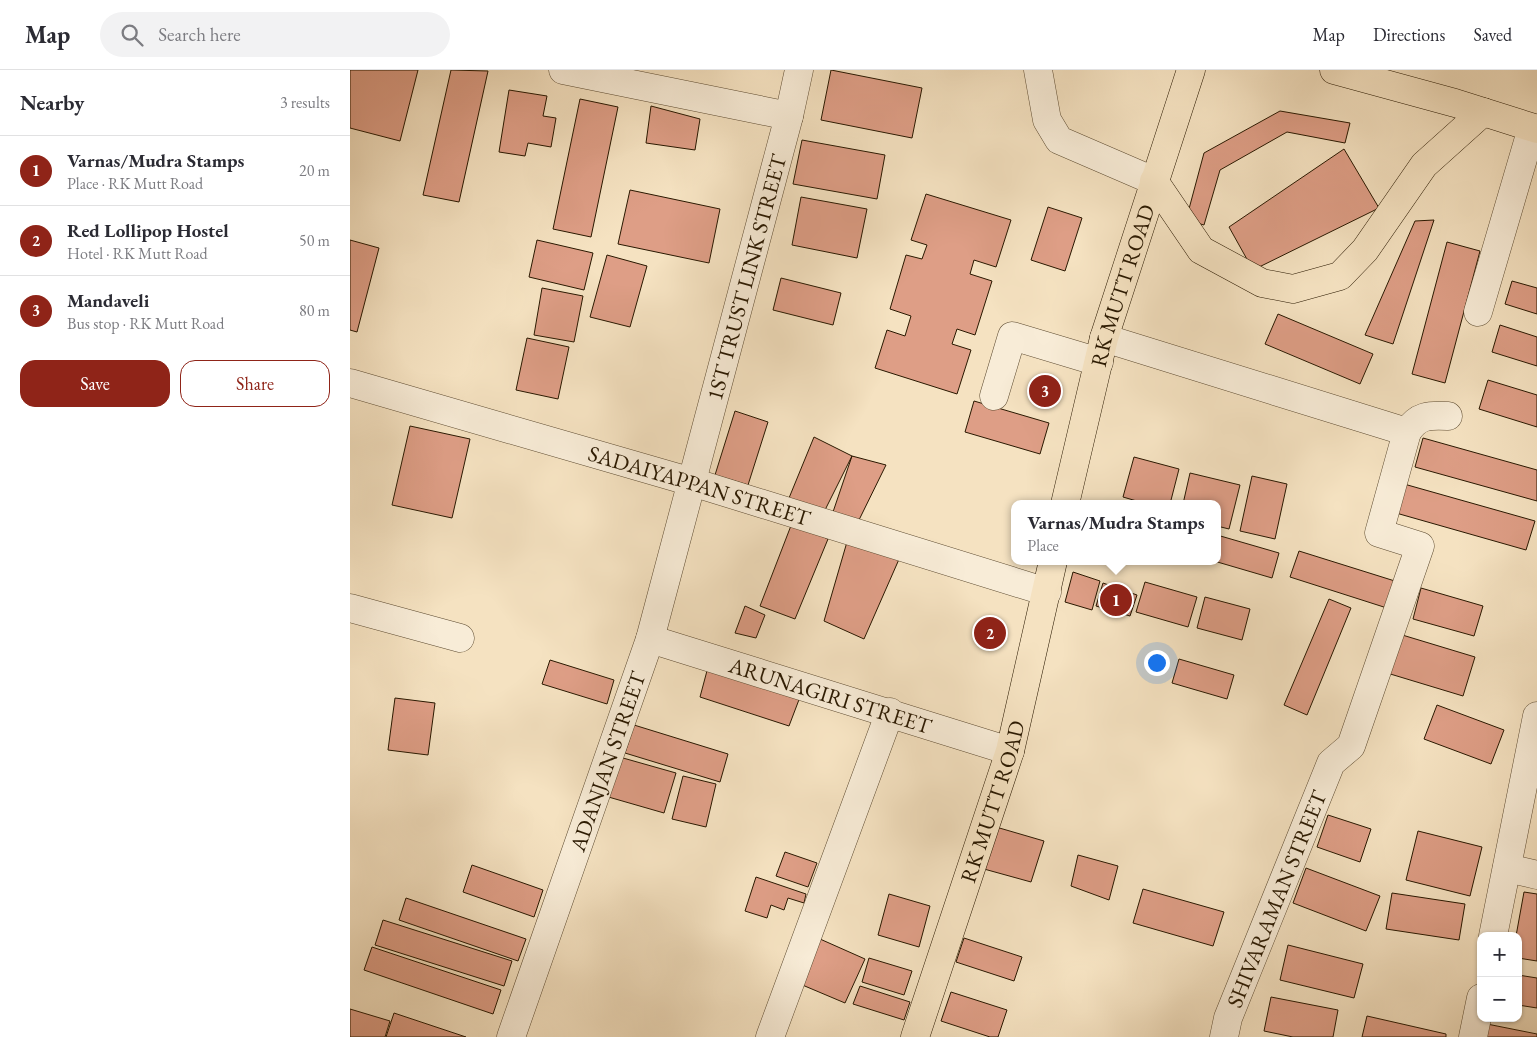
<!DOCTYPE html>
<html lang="en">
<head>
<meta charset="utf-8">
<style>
	:root { --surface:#fff; --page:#f2f2f3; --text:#2b2b33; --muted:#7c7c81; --line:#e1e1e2; --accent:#8f2418 }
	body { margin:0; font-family:"EB Garamond",serif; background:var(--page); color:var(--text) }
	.controls { position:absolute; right:15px; bottom:15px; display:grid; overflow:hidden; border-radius:10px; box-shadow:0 1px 4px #0004 }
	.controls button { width:45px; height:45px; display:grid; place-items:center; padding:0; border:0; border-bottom:1px solid var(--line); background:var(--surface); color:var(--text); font:25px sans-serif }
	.you { position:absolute; left:806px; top:592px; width:18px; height:18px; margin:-12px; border:4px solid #fff; border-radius:50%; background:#1a73e8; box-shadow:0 0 0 8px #1a73e833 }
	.badge { display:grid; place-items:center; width:32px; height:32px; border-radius:50%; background:var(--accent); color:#fff; font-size:16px; font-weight:700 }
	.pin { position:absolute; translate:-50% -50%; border:2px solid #fff; box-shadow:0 1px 5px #0006 }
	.popup { position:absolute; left:661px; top:430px; width:210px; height:65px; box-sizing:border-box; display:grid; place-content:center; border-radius:10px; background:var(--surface); filter:drop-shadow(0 1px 4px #0005); font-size:16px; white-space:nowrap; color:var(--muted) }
	.popup b { font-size:19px; color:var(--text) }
	.popup::after { content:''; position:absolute; left:50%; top:100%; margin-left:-10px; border:10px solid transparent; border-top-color:var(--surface) }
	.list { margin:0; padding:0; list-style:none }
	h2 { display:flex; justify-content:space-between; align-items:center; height:65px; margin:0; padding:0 20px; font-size:21px }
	h2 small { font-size:16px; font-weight:400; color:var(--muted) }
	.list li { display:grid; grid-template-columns:32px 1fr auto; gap:15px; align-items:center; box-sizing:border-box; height:70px; padding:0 20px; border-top:1px solid var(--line) }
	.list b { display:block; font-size:19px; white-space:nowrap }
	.list p { margin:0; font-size:16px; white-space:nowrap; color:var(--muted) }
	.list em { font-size:16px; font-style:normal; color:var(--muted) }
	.actions { display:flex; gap:10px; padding:15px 20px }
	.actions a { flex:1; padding:11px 0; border:1px solid var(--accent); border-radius:15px; text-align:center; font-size:18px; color:var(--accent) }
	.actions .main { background:var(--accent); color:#fff }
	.icon { flex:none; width:28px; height:28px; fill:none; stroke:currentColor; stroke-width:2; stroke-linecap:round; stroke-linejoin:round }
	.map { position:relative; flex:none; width:1187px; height:967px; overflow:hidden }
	header { display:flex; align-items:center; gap:30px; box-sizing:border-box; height:70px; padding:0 25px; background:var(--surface); border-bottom:1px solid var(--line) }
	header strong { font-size:24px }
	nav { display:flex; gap:28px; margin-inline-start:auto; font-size:18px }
	.search { width:350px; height:45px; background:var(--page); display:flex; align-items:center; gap:12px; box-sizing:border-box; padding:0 18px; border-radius:28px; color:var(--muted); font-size:19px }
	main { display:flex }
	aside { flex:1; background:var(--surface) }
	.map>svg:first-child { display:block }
	.building { fill:#de9e86; stroke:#291800 }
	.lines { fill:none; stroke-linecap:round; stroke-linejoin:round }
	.minor-casing { stroke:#5c4a30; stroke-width:29 }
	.major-casing { stroke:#291800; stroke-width:29 }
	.minor { stroke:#f8ecd7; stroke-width:28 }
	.major { stroke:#f5e2c1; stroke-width:28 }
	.labels { text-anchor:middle; stroke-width:4.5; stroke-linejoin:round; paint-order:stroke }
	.street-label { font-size:22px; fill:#291800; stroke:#f8ecd7 }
</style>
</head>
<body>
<header>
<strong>Map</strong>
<div class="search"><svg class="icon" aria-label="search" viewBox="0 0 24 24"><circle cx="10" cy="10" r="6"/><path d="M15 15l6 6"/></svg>Search here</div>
<nav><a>Map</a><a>Directions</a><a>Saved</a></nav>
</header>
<main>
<aside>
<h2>Nearby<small>3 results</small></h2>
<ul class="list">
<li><span class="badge">1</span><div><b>Varnas/Mudra Stamps</b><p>Place · RK Mutt Road</p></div><em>20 m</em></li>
<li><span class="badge">2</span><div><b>Red Lollipop Hostel</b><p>Hotel · RK Mutt Road</p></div><em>50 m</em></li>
<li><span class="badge">3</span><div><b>Mandaveli</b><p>Bus stop · RK Mutt Road</p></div><em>80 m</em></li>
</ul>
<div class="actions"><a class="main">Save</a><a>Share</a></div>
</aside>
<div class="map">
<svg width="1187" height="967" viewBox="0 0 1187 967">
	<rect width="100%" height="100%" fill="#f5e2c1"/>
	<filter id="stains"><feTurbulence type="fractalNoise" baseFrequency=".004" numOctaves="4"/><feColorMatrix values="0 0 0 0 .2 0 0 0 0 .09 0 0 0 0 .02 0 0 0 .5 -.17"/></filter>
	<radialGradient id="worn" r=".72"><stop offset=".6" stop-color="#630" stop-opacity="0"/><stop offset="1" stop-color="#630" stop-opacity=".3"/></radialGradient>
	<path class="building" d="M 0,0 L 68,0 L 50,71 L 0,58 Z
		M 101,0 L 138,1 L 109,132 L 73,125 Z
		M 481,0 L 572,18 L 562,68 L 471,50 Z
		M 159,20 L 197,26 L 193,46 L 206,48 L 201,77 L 178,73 L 175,86 L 149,82 Z
		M 230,29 L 268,37 L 241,167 L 203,159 Z
		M 301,36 L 350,49 L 345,80 L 296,73 Z
		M 930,41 L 1000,53 L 995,73 L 937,62 L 870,100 L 854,155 L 836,150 L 854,83 Z
		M 452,70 L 535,85 L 527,129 L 443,114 Z
		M 994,79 L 1029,138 L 903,200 L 879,157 Z
		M 280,120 L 370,139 L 359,193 L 268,174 Z
		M 576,124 L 661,150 L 646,197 L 624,190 L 620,204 L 642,211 L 625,265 L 607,259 L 602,274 L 621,280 L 607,324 L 525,298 L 537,260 L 555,266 L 561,246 L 540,239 L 556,185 L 572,189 L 577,175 L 561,170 Z
		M 451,127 L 517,139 L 507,188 L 442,175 Z
		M 698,137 L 732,148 L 715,201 L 681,190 Z
		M 1084,150 L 1043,274 L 1015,265 L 1065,151 Z
		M 0,170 L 29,178 L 7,262 L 0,260 Z
		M 187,170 L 243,183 L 234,220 L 179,207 Z
		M 1097,172 L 1130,181 L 1095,313 L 1062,304 Z
		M 257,185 L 297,196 L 280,257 L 240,247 Z
		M 431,208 L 491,223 L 483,255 L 423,240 Z
		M 1162,211 L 1187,218 L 1187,244 L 1155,234 Z
		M 192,218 L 233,226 L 224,272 L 184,265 Z
		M 928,244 L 1023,284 L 1010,314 L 915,274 Z
		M 1150,255 L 1187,267 L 1187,296 L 1142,282 Z
		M 177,268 L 219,277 L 208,329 L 166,320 Z
		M 1138,310 L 1187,325 L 1187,357 L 1129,339 Z
		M 624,331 L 699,353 L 690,384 L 615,362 Z
		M 385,341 L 418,352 L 398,415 L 365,405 Z
		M 60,356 L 120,369 L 102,448 L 42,435 Z
		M 464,367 L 502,386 L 475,440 L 439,428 Z
		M 1073,368 L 1187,400 L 1187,431 L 1065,397 Z
		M 502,386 L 536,395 L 508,452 L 483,442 Z
		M 784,387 L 829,399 L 820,434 L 797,434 L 773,427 Z
		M 840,403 L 890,415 L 879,459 L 867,456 L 867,434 L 833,434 Z
		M 902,406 L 937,414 L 925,469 L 890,461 Z
		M 1054,414 L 1185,451 L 1176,480 L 1046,443 Z
		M 442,453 L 478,469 L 445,549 L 410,536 Z
		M 499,465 L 550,487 L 514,569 L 474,551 Z
		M 867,465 L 929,483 L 922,508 L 864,491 L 867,491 Z
		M 949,481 L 1048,512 L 1040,539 L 940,507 Z
		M 723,502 L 750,511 L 742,540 L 715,532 Z
		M 795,512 L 847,527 L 838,557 L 786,542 Z
		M 753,513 L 787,525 L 780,546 L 746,536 Z
		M 1071,518 L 1133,536 L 1124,566 L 1063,549 Z
		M 855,527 L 900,539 L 892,570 L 847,558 Z
		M 979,529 L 1001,538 L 957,645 L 934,635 Z
		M 395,536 L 415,545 L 406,568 L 385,563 Z
		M 1049,564 L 1125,587 L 1113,626 L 1037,603 Z
		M 829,589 L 884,605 L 877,629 L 822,613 Z
		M 200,590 L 264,610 L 257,634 L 192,614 Z
		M 358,597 L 450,627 L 439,656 L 350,627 Z
		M 45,628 L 85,633 L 78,685 L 38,680 Z
		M 1087,635 L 1154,660 L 1141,694 L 1074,669 Z
		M 284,655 L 378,684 L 370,712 L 275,683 Z
		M 266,686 L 326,703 L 314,743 L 255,726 Z
		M 333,706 L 366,714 L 356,757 L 322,749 Z
		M 978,745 L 1021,759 L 1010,792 L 967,777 Z
		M 646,757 L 694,771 L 681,812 L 634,799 Z
		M 1068,761 L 1132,777 L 1120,826 L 1056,810 Z
		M 435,782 L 467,793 L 458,817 L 426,806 Z
		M 728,785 L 768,796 L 759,830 L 721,816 Z
		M 122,795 L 193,820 L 184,847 L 113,822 Z
		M 956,798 L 1030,826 L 1016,861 L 943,833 Z
		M 406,807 L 456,824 L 454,833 L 438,828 L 434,840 L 421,835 L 417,848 L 395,841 Z
		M 793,819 L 874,842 L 863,876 L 783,853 Z
		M 1174,822 L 1187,824 L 1187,891 L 1168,888 L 1168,866 L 1166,866 Z
		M 1042,823 L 1115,834 L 1109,870 L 1036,859 Z
		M 539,824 L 580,836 L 569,877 L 528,865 Z
		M 56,828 L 176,869 L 168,891 L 49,850 Z
		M 33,850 L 162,891 L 154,916 L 25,875 Z
		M 614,868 L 672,887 L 664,911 L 606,892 Z
		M 470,869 L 515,889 L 495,933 L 450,914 Z
		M 938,875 L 1013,894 L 1004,928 L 930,910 Z
		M 22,877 L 151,920 L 143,944 L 14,900 Z
		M 519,888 L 562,901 L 554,925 L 512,912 Z
		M 1168,905 L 1187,908 L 1187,938 L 1168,935 Z
		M 510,916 L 560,932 L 554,950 L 503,934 Z
		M 601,922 L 657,940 L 648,967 L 640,967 L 591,951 Z
		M 921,927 L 988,940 L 983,967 L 943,967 L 914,961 Z
		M 0,939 L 40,951 L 35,967 L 0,967 Z
		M 44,943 L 116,967 L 36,967 Z
		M 1017,946 L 1096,964 L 1096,967 L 1012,967 Z
		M 1137,954 L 1187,964 L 1187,967 L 1134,967 Z"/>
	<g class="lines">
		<defs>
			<g id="minor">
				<path d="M 213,0 L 439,46"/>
				<path d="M 688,0 L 697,50 L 709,70 L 804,111"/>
				<path d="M 1128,242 L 1182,58"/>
				<path d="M 754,268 L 1057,362 C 1068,345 1079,345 1098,346"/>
				<path id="s1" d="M 0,313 L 342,412 L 697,522"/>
				<path d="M 644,326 L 662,266 L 749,292"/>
				<path d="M 0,538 L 110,568"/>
				<path id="s2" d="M 300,569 L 660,681"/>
				<path d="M 1157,798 L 1187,805"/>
				<path d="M 1143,866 L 1187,646"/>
				<path id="s3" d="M 161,967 L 300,569 L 439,46 L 449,0"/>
				<path d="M 420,967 L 540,642"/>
				<path id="s4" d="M 874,967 L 878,948 L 981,693 L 1001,676 L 1070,476 L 1029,463 L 1057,362"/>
				<path d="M 1123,967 L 1131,928"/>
			</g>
			<g id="major">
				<path d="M 984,0 L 1105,33 L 1187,59"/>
				<path d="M 804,111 L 851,180 L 912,213 L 943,219 L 990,206 L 1015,180 L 1074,95 L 1133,42"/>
				<path id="s5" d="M 715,434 L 754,268 L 841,0"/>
				<path id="s6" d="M 565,967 L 660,681 L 703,491"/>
			</g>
		</defs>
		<use href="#minor" class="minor-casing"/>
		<use href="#major" class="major-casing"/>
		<use href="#minor" class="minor"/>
		<use href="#major" class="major"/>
	</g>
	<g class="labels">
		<g class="street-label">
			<text dy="8" stroke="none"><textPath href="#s3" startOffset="796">1ST TRUST LINK STREET</textPath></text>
			<text dy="8" stroke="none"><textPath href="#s5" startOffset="226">RK MUTT ROAD</textPath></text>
			<text dy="8" stroke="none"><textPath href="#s1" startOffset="364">SADAIYAPPAN STREET</textPath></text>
			<text dy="8" stroke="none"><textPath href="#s2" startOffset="189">ARUNAGIRI STREET</textPath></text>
			<text dy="8" stroke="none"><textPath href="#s3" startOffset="292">ADANJAN STREET</textPath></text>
			<text dy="8" stroke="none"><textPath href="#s6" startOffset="248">RK MUTT ROAD</textPath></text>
			<text dy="8" stroke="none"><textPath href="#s4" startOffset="148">SHIVARAMAN STREET</textPath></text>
		</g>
	</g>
	<rect width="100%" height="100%" filter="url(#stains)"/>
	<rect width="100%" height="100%" fill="url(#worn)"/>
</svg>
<div class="controls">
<button>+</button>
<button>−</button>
</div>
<div class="you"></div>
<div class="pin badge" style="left:766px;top:530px">1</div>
<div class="popup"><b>Varnas/Mudra Stamps</b>Place</div>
<div class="pin badge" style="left:640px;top:563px">2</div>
<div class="pin badge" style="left:695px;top:321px">3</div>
</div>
</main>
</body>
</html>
